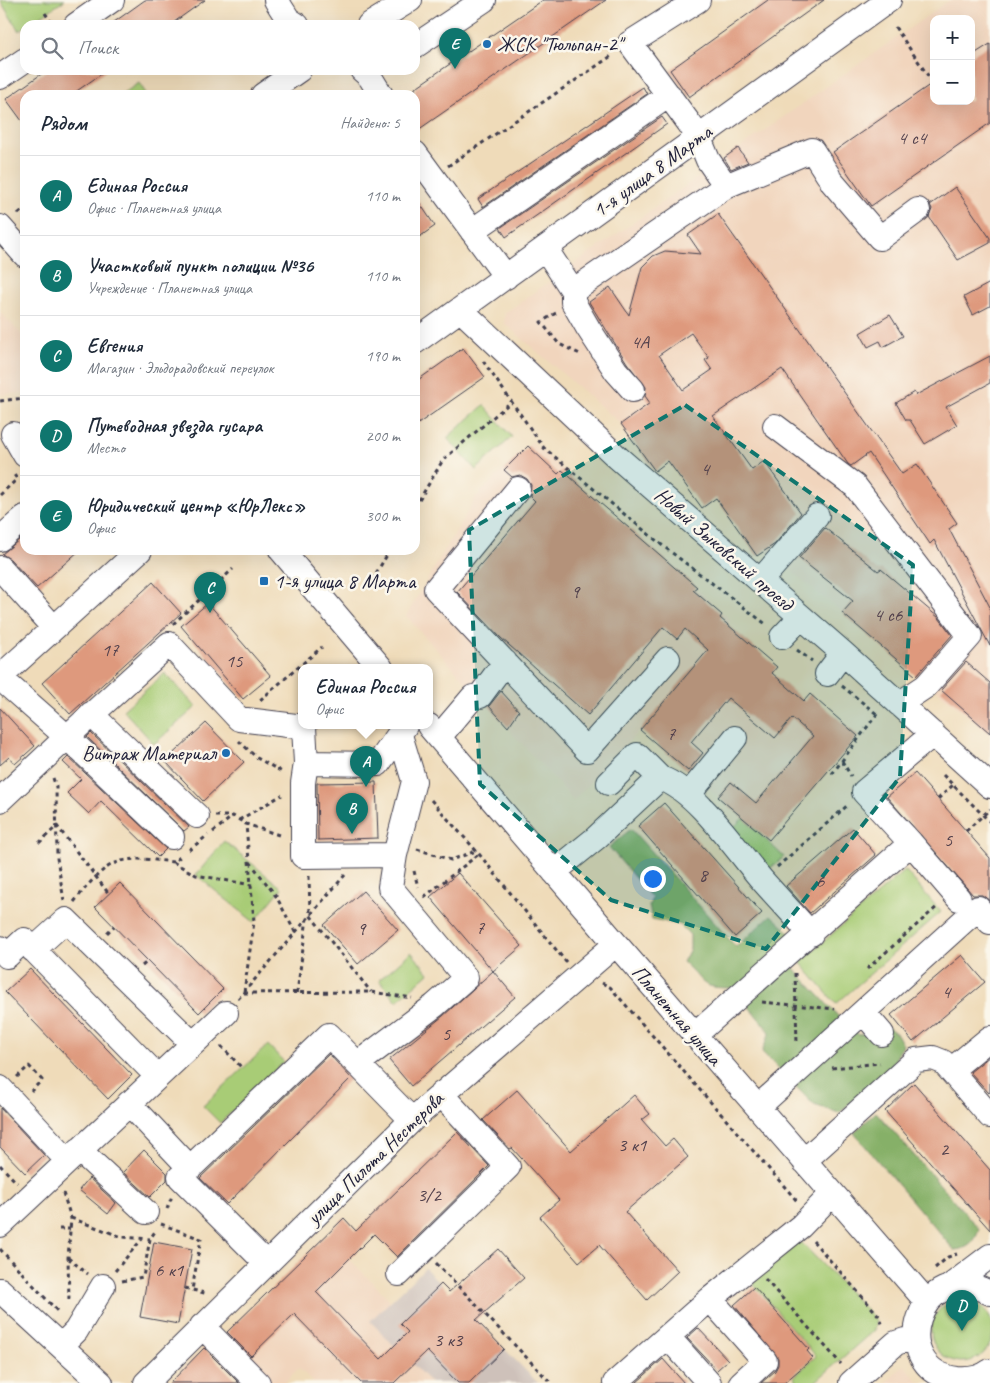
<!DOCTYPE html>
<html lang="ru">
<head>
<meta charset="utf-8">
<style>
	:root { --surface:#fff; --page:#f2f2f3; --text:#1f2937; --muted:#747a83; --line:#e0e1e3; --accent:#0f766e }
	body { margin:0; font-family:Caveat,sans-serif; background:var(--page); color:var(--text) }
	.controls { position:absolute; right:15px; top:15px; display:grid; overflow:hidden; border-radius:10px; box-shadow:0 5px 20px #0002 }
	.controls button { width:45px; height:45px; display:grid; place-items:center; padding:0; border:0; border-bottom:1px solid var(--line); background:var(--surface); color:var(--text); font:25px sans-serif }
	.you { position:absolute; left:652px; top:878px; width:18px; height:18px; margin:-12px; border:4px solid #fff; border-radius:50%; background:#1a73e8; box-shadow:0 0 0 8px #1a73e833 }
	.badge { display:grid; place-items:center; width:32px; height:32px; border-radius:50%; background:var(--accent); color:#fff; font-size:16px; font-weight:700 }
	.pin { position:absolute; translate:-50% -41px; filter:drop-shadow(0 1px 2px #0008) }
	.pin::after { content:''; position:absolute; top:26px; width:18px; height:15px; background:inherit; clip-path:polygon(0 0,100% 0,50% 100%) }
	.popup { position:absolute; left:298px; top:664px; width:135px; height:65px; box-sizing:border-box; display:grid; place-content:center; border-radius:10px; background:var(--surface); filter:drop-shadow(0 1px 4px #0005); font-size:16px; white-space:nowrap; color:var(--muted) }
	.popup b { font-size:19px; color:var(--text) }
	.popup::after { content:''; position:absolute; left:50%; top:100%; margin-left:-10px; border:10px solid transparent; border-top-color:var(--surface) }
	.list { margin:0; padding:0; list-style:none }
	h2 { display:flex; justify-content:space-between; align-items:center; height:65px; margin:0; padding:0 20px; font-size:21px }
	h2 small { font-size:16px; font-weight:400; color:var(--muted) }
	.list li { display:grid; grid-template-columns:32px 1fr auto; gap:15px; align-items:center; box-sizing:border-box; height:80px; padding:0 20px; border-top:1px solid var(--line) }
	.list b { display:block; font-size:19px; white-space:nowrap }
	.list p { margin:0; font-size:16px; white-space:nowrap; color:var(--muted) }
	.list em { font-size:16px; font-style:normal; color:var(--muted) }
	.icon { flex:none; width:28px; height:28px; fill:none; stroke:currentColor; stroke-width:2; stroke-linecap:round; stroke-linejoin:round }
	.map { position:relative; flex:none; width:990px; height:1383px; overflow:hidden }
	.search { position:absolute; background:var(--surface); box-shadow:0 5px 20px #0002; left:20px; top:20px; width:400px; height:55px; display:flex; align-items:center; gap:12px; box-sizing:border-box; padding:0 18px; border-radius:15px; color:var(--muted); font-size:19px }
	.panel { position:absolute; background:var(--surface); box-shadow:0 5px 20px #0002; left:20px; top:90px; width:400px; height:465px; border-radius:15px }
	.map>svg:first-child { display:block }
	.built { fill:#f1d5bd; fill-rule:evenodd }
	.industrial { fill:#cec1ba }
	.green { fill:#a8cc76; stroke:#657758 }
	.forest { fill:#86b067; stroke:#546951 }
	.building { fill:#de997d; fill-rule:evenodd }
	.lines { fill:none; stroke-linecap:round; stroke-linejoin:round }
	.minor-casing { stroke:#413e4e; stroke-width:26 }
	.path { stroke:#413e4e; stroke-width:3; stroke-dasharray:4 4; stroke-linecap:butt }
	.minor { stroke:#fff; stroke-width:24 }
	.marked { fill:#0f766e; fill-opacity:0.2; stroke:#0f766e; stroke-width:4; stroke-dasharray:10 6; stroke-linejoin:round }
	.poi-dot { fill:#1f6fb2; stroke:#fbf7ec; stroke-width:2 }
	.labels { text-anchor:middle; stroke-width:5; stroke-linejoin:round; paint-order:stroke }
	.number-label { font-size:19px; fill:#51404c }
	.poi-label { font-size:21px; fill:#22223b; stroke:#fbf7ec; text-anchor:start }
	.street-label { font-size:21px; fill:#22223b; stroke:#fbf7ec }
</style>
</head>
<body>
<div class="map">
<svg width="990" height="1383" viewBox="0 0 990 1383">
	<rect width="100%" height="100%" fill="#fbf7ec"/>
	<filter id="ink" filterUnits="userSpaceOnUse"><feTurbulence type="fractalNoise" baseFrequency=".02" numOctaves="2"/><feDisplacementMap in="SourceGraphic" scale="10" xChannelSelector="R" yChannelSelector="G"/><feConvolveMatrix kernelMatrix="1 2 1 2 8 2 1 2 1" color-interpolation-filters="sRGB"/></filter>
	<filter id="wash" filterUnits="userSpaceOnUse"><feTurbulence type="fractalNoise" baseFrequency=".0096" numOctaves="4" result="noise"/><feDisplacementMap in="SourceGraphic" scale="20" xChannelSelector="R" yChannelSelector="G"/><feGaussianBlur stdDeviation="1.12" result="paint"/><feColorMatrix in="noise" values="0 0 0 0 0 0 0 0 0 0 0 0 0 0 0 0 0 1.4 0 .05"/><feComposite in="paint" operator="in"/></filter>
	<g filter="url(#wash)">
		<rect width="100%" height="100%" fill="#efdbb9"/>
		<path class="built" d="M 950,0 L 990,0 L 990,734 L 783,564 L 776,562 L 767,550 L 757,556 L 716,499 L 702,508 L 668,461 L 655,471 L 621,424 L 504,323 L 505,313 ZM 934,19 L 971,19 L 971,101 L 934,101 Z
			M 0,312 L 25,338 L 25,392 L 0,395 Z
			M 532,442 L 730,619 L 729,626 L 777,667 L 772,673 L 804,701 L 810,694 L 858,736 L 769,840 L 640,730 L 573,800 L 406,616 L 476,497 Z
			M 344,1218 L 367,1242 L 349,1259 L 391,1301 L 371,1321 L 431,1383 L 314,1383 L 299,1368 L 284,1383 L 244,1383 L 225,1334 Z
			M 904,1365 L 920,1383 L 885,1383 Z"/>
		<path class="industrial" d="M 425,1268 L 538,1383 L 431,1383 L 370,1321 Z"/>
		<path class="green" d="M 0,0 L 65,0 L 19,31 Z
			M 139,83 L 147,95 L 121,95 Z
			M 484,405 L 512,437 L 476,470 L 447,438 Z
			M 165,673 L 196,707 L 154,744 L 123,710 Z
			M 743,818 L 784,857 L 762,875 L 726,835 Z
			M 224,841 L 282,888 L 254,922 L 196,875 Z
			M 905,870 L 941,912 L 836,1004 L 800,962 Z
			M 411,952 L 429,973 L 397,1001 L 379,980 Z
			M 268,1045 L 284,1062 L 220,1123 L 203,1106 Z
			M 797,1238 L 876,1320 L 874,1330 L 814,1383 L 799,1383 L 794,1377 L 816,1356 L 749,1279 Z
			M931 1331a31 31 0 1 1 62 0a31 31 0 1 1-62 0Z"/>
		<path class="forest" d="M 631,829 L 736,947 L 771,915 L 796,938 L 788,962 L 839,1017 L 859,1035 L 886,1026 L 897,1034 L 903,1045 L 891,1067 L 839,1113 L 814,1105 L 762,1052 L 770,1032 L 733,988 C 697,988 707,983 683,962 L 690,949 L 690,935 L 680,925 L 652,919 L 649,906 L 652,898 L 609,847 Z
			M 876,1112 L 979,1229 C 975,1243 968,1249 954,1250 L 854,1133 Z"/>
		<g id="blocks">
			<path class="building" d="M 145,0 L 205,0 L 170,25 L 110,25 Z
				M 543,0 L 606,0 L 415,132 L 415,88 Z
				M 768,0 L 824,0 L 689,97 L 670,70 Z
				M 990,44 L 990,123 L 871,206 L 833,152 L 934,82 L 934,101 L 971,101 L 971,56 Z
				M 47,70 L 107,70 L 71,95 L 25,95 L 25,125 L 6,99 Z
				M 643,87 L 647,94 L 483,207 L 478,199 Z
				M 662,117 L 667,124 L 506,237 L 500,228 Z
				M 738,148 L 748,162 L 731,169 L 724,158 Z
				M 955,187 L 990,238 L 990,243 L 958,260 L 929,217 L 932,209 L 930,205 Z
				M 415,196 L 435,226 L 415,240 Z
				M 718,214 L 902,474 L 917,464 L 957,523 L 949,529 L 990,607 L 990,646 L 934,540 L 930,544 L 869,453 L 851,466 L 848,464 L 782,369 L 713,416 L 752,470 L 764,461 L 801,513 L 775,544 L 757,556 L 716,498 L 702,508 L 668,461 L 655,471 L 621,424 L 650,403 L 645,396 L 646,387 L 627,363 L 589,302 L 610,287 L 629,315 L 642,267 L 653,256 L 665,251 L 701,254 L 688,235 ZM 691,333 L 709,358 L 705,360 L 712,370 L 683,390 L 659,355 Z
				M 990,283 L 990,306 L 973,315 L 964,297 Z
				M 890,315 L 903,336 L 883,347 L 880,341 L 868,347 L 860,333 Z
				M 463,348 L 485,377 L 415,426 L 415,382 Z
				M 990,356 L 990,383 L 946,407 L 957,425 L 925,444 L 910,420 L 906,420 L 896,403 L 914,392 L 916,395 Z
				M 528,446 L 558,474 L 562,470 L 697,587 L 693,590 L 722,615 L 720,618 L 777,667 L 772,673 L 804,701 L 810,694 L 858,736 L 769,840 L 718,797 L 731,782 L 756,803 L 813,736 L 792,718 L 775,738 L 728,698 L 691,742 L 703,753 L 688,771 L 640,730 L 708,650 L 685,629 L 677,639 L 663,627 L 588,715 L 501,638 L 457,592 L 535,501 L 530,496 L 531,485 L 527,479 L 520,475 L 512,477 L 504,470 Z
				M 825,528 L 878,571 L 881,569 L 939,618 L 952,635 L 916,676 L 842,613 L 853,601 L 799,558 Z
				M 25,535 L 25,550 L 80,550 L 37,588 L 10,559 L 2,554 Z
				M 153,582 L 181,613 L 70,714 L 42,683 Z
				M 208,603 L 271,676 L 243,699 L 181,626 Z
				M 966,662 L 990,683 L 990,733 L 941,690 Z
				M 501,691 L 519,711 L 508,727 L 489,706 Z
				M 0,708 L 35,746 L 15,764 L 9,757 L 0,765 Z
				M 206,723 L 244,762 L 203,801 L 165,761 Z
				M 91,733 L 189,827 L 184,831 L 87,737 Z
				M 68,757 L 166,849 L 158,857 L 101,801 L 89,814 L 67,793 L 81,779 L 63,762 Z
				M 915,773 L 990,858 L 990,901 L 982,895 L 973,895 L 887,797 Z
				M 376,782 L 378,838 L 318,840 L 317,783 Z
				M 664,803 L 762,913 L 735,937 L 638,826 Z
				M 853,828 L 876,855 L 810,913 L 786,886 Z
				M 458,873 L 522,946 L 493,971 L 430,897 Z
				M 120,883 L 223,989 L 199,1013 L 95,907 Z
				M 363,891 L 398,930 L 358,964 L 324,925 Z
				M 962,955 L 985,982 L 913,1042 L 891,1015 Z
				M 30,969 L 132,1075 L 108,1099 L 5,992 Z
				M 493,971 L 515,997 L 411,1086 L 389,1060 L 443,1016 Z
				M 329,1054 L 351,1078 L 227,1204 L 200,1178 Z
				M 990,1056 L 990,1092 L 989,1093 L 970,1072 Z
				M 914,1083 L 990,1170 L 990,1230 L 885,1111 Z
				M 517,1090 L 571,1151 L 634,1095 L 650,1114 L 642,1120 L 665,1146 L 673,1139 L 688,1157 L 625,1212 L 678,1271 L 647,1300 L 599,1245 L 579,1262 L 540,1217 L 559,1200 L 512,1148 L 510,1149 L 483,1120 Z
				M 0,1108 L 44,1155 L 25,1173 L 0,1147 Z
				M 457,1132 L 489,1166 L 397,1257 L 374,1234 L 316,1292 L 381,1359 L 408,1332 L 400,1324 L 441,1284 L 449,1292 L 498,1249 L 524,1278 L 476,1320 L 504,1349 L 469,1383 L 458,1383 L 427,1351 L 394,1383 L 361,1383 L 294,1314 L 251,1356 L 227,1332 L 344,1218 L 356,1231 Z
				M 144,1150 L 167,1173 L 167,1180 L 150,1197 L 123,1172 Z
				M 89,1178 L 116,1203 L 108,1214 L 79,1190 Z
				M 154,1242 L 192,1249 L 178,1324 L 140,1317 Z
				M 754,1287 L 809,1349 L 807,1351 L 813,1358 L 784,1383 L 761,1383 L 775,1371 L 778,1365 L 778,1358 L 734,1305 Z
				M 698,1328 L 728,1360 L 717,1370 L 687,1338 Z
				M 204,1348 L 239,1383 L 170,1383 Z
				M 663,1359 L 684,1383 L 636,1383 Z"/>
		</g>
	</g>
	<g filter="url(#ink)">
		<use href="#blocks" fill-opacity="0" stroke="#413e4e" stroke-width="1"/>
		<g class="lines">
			<defs>
				<path id="minor" d="M 276,0 L 288,19 L 297,25
					M 698,0 L 630,43 L 689,123 L 699,138 L 708,160 L 726,186
					M 76,25 L 112,0
					M 369,25 L 410,0
					M 415,46 L 484,0
					M 362,70 L 370,77 L 381,95
					M 0,77 L 25,60
					M 263,95 L 299,70
					M 415,153 L 506,277
					M 832,182 L 880,238 L 918,210
					M 0,227 L 25,255
					M 472,231 L 669,95
					M 545,248 L 573,291 L 573,302 L 588,328 L 616,371 L 633,390
					M 573,291 L 726,186 L 812,150 L 828,175
					M 461,310 L 616,456 L 843,653 L 990,786
					M 415,342 L 889,0
					M 775,426 L 855,486 L 970,636 L 926,686 L 899,704
					M 13,434 L 25,455
					M 518,489 L 436,589 L 587,750 L 668,659
					M 0,539 L 25,517
					M 281,550 L 381,668
					M 0,568 L 54,628
					M 760,581 L 817,516
					M 782,637 L 801,617
					M 827,674 L 843,653
					M 0,677 L 140,550
					M 0,678 L 67,737 L 0,800
					M 91,714 L 197,816
					M 429,726 L 616,944 L 927,1302
					M 400,735 L 414,781 L 395,855 L 303,856 L 303,783 L 306,763 L 378,764 L 405,726
					M 439,737 L 473,697 L 480,696 L 505,662
					M 609,783 L 637,755 L 660,778
					M 689,794 L 735,738
					M 172,837 L 67,737 L 169,644 L 239,719 L 304,727 L 306,763
					M 911,843 L 959,899
					M 554,872 L 596,838 L 660,778 C 697,790 736,850 762,880 C 778,898 795,916 811,934
					M 0,948 L 7,956 L 24,940 L 157,1076
					M 33,950 L 66,920 L 192,1043
					M 863,1012 L 882,1034
					M 695,1035 L 911,843 L 864,792 L 933,734
					M 357,1064 L 434,1006 L 466,978 L 390,887 L 395,855
					M 951,1070 L 990,1038
					M 0,1088 L 68,1161
					M 129,1103 L 190,1168 L 180,1177 L 266,1263
					M 758,1107 L 978,908 L 990,922
					M 79,1150 L 146,1212
					M 804,1161 L 916,1060 L 933,1058 L 943,1062 L 990,1116
					M 190,1168 L 329,1035 L 412,1120
					M 0,1225 L 226,1013
					M 399,1274 L 508,1167 L 441,1094
					M 949,1287 L 990,1256
					M 0,1290 L 101,1383
					M 990,1293 C 917,1255 885,1370 957,1379 C 969,1380 981,1378 990,1371
					M 710,1299 L 765,1361 L 741,1383
					M 202,1326 L 258,1383
					M 668,1337 L 709,1383
					M 61,1346 L 76,1331 L 103,1286
					M 146,1383 L 412,1120 L 616,944
					M 615,1383 L 710,1299 L 801,1226 L 832,1194
					M 851,1383 L 896,1343 L 905,1340 L 917,1343"/>
			</defs>
			<use href="#minor" class="minor-casing"/>
			<path class="path" d="M 45,13 L 53,25
				M 895,27 L 933,83
				M 448,166 L 613,55
				M 18,214 L 25,208
				M 556,313 L 541,322 L 559,344 L 580,354
				M 483,361 L 544,448 L 663,546 L 767,625
				M 0,401 L 25,398
				M 0,495 L 17,479 L 12,472
				M 415,507 L 443,460 L 512,401
				M 372,580 L 390,550
				M 173,624 L 233,569
				M 797,650 L 812,661
				M 842,686 L 878,715
				M 260,700 L 322,647
				M 239,741 L 257,758 L 284,773
				M 842,761 L 851,776
				M 832,774 L 877,714
				M 943,775 L 990,822
				M 53,778 L 56,787 L 57,858 L 64,901
				M 938,799 L 954,784
				M 431,800 L 479,854 L 566,962
				M 215,816 L 233,816 L 246,824 L 282,836
				M 239,820 L 282,795
				M 966,831 L 990,809
				M 213,832 L 233,816
				M 39,843 L 57,826 L 109,894
				M 417,849 L 451,860 L 476,851
				M 189,850 L 208,835
				M 173,862 L 196,875 L 252,885
				M 250,862 L 276,896 L 296,934
				M 777,867 L 848,805
				M 414,871 L 418,887
				M 309,876 L 310,915 L 371,992
				M 424,897 L 479,854
				M 74,902 C 109,858 117,855 173,862 L 180,857
				M 107,933 L 114,926
				M 142,966 L 148,961
				M 867,969 L 938,906
				M 795,973 L 797,1044
				M 602,983 L 610,987 L 797,1201
				M 244,992 L 254,922 L 246,824
				M 244,993 L 371,992 L 412,998
				M 297,993 L 307,918
				M 238,999 L 345,875
				M 762,1002 L 835,1009
				M 221,1046 L 243,1069
				M 832,1068 L 880,1063
				M 17,1077 L 29,1066 L 42,1080 L 31,1091
				M 0,1165 L 17,1183
				M 63,1193 L 71,1218 L 68,1258 L 69,1301
				M 167,1209 L 172,1196
				M 71,1218 L 122,1237 L 150,1239
				M 161,1224 L 201,1239 L 192,1290
				M 59,1229 L 70,1229
				M 813,1241 L 880,1317 L 883,1327
				M 0,1249 L 59,1313
				M 68,1258 L 88,1274
				M 436,1263 L 551,1383
				M 935,1268 L 948,1257 L 957,1254
				M 115,1271 L 142,1239
				M 765,1279 L 841,1364
				M 122,1281 L 143,1277 L 150,1239 L 156,1230
				M 185,1288 L 208,1294"/>
			<use href="#minor" class="minor"/>
		</g>
	</g>
	<path class="marked" d="M 685,405 L 913,565 L 900,777 L 766,949 L 611,900 L 480,784 L 469,530 Z"/>
	<g class="poi-dot">
		<circle cx="487" cy="44" r="5"/>
		<rect x="259" y="576" width="10" height="10" rx="2.5"/>
		<circle cx="226" cy="753" r="5"/>
	</g>
	<g class="labels">
		<g class="number-label">
			<text x="912" y="144">4 с4</text>
			<text x="640" y="348">4А</text>
			<text x="705" y="475">4</text>
			<text x="575" y="598">9</text>
			<text x="888" y="621">4 с6</text>
			<text x="110" y="656">17</text>
			<text x="234" y="667">15</text>
			<text x="671" y="740">7</text>
			<text x="948" y="846">5</text>
			<text x="703" y="881">8</text>
			<text x="820" y="887">6</text>
			<text x="480" y="934">7</text>
			<text x="361" y="935">9</text>
			<text x="946" y="998">4</text>
			<text x="446" y="1040">5</text>
			<text x="632" y="1151">3 к1</text>
			<text x="944" y="1155">2</text>
			<text x="429" y="1201">3/2</text>
			<text x="169" y="1276">6 к1</text>
			<text x="448" y="1346">3 к3</text>
		</g>
		<g class="poi-label">
			<text x="497" y="51">ЖСК "Тюльпан-2"</text>
			<text x="274" y="588">1-я улица 8 Марта</text>
			<text x="216" y="760" text-anchor="end">Витраж Материал</text>
		</g>
		<g class="street-label">
			<text transform="translate(652 171) rotate(-36)" y="7">1-я улица 8 Марта</text>
			<text transform="translate(724 549) rotate(41)" y="7">Новый Зыковский проезд</text>
			<text transform="translate(677 1015) rotate(49)" y="7">Планетная улица</text>
			<text transform="translate(375 1158) rotate(-44)" y="7">улица Пилота Нестерова</text>
		</g>
	</g>
</svg>
<div class="controls">
<button>+</button>
<button>−</button>
</div>
<div class="you"></div>
<div class="pin badge" style="left:366px;top:787px">A</div>
<div class="popup"><b>Единая Россия</b>Офис</div>
<div class="pin badge" style="left:352px;top:834px">B</div>
<div class="pin badge" style="left:210px;top:613px">C</div>
<div class="pin badge" style="left:962px;top:1331px">D</div>
<div class="pin badge" style="left:455px;top:69px">E</div>
<div class="search"><svg class="icon" aria-label="search" viewBox="0 0 24 24"><circle cx="10" cy="10" r="6"/><path d="M15 15l6 6"/></svg>Поиск</div>
<section class="panel">
<h2>Рядом<small>Найдено: 5</small></h2>
<ul class="list">
<li><span class="badge">A</span><div><b>Единая Россия</b><p>Офис · Планетная улица</p></div><em>110 m</em></li>
<li><span class="badge">B</span><div><b>Участковый пункт полиции №36</b><p>Учреждение · Планетная улица</p></div><em>110 m</em></li>
<li><span class="badge">C</span><div><b>Евгения</b><p>Магазин · Эльдорадовский переулок</p></div><em>190 m</em></li>
<li><span class="badge">D</span><div><b>Путеводная звезда гусара</b><p>Место</p></div><em>200 m</em></li>
<li><span class="badge">E</span><div><b>Юридический центр «ЮрЛекс»</b><p>Офис</p></div><em>300 m</em></li>
</ul>
</section>
</div>
</body>
</html>
